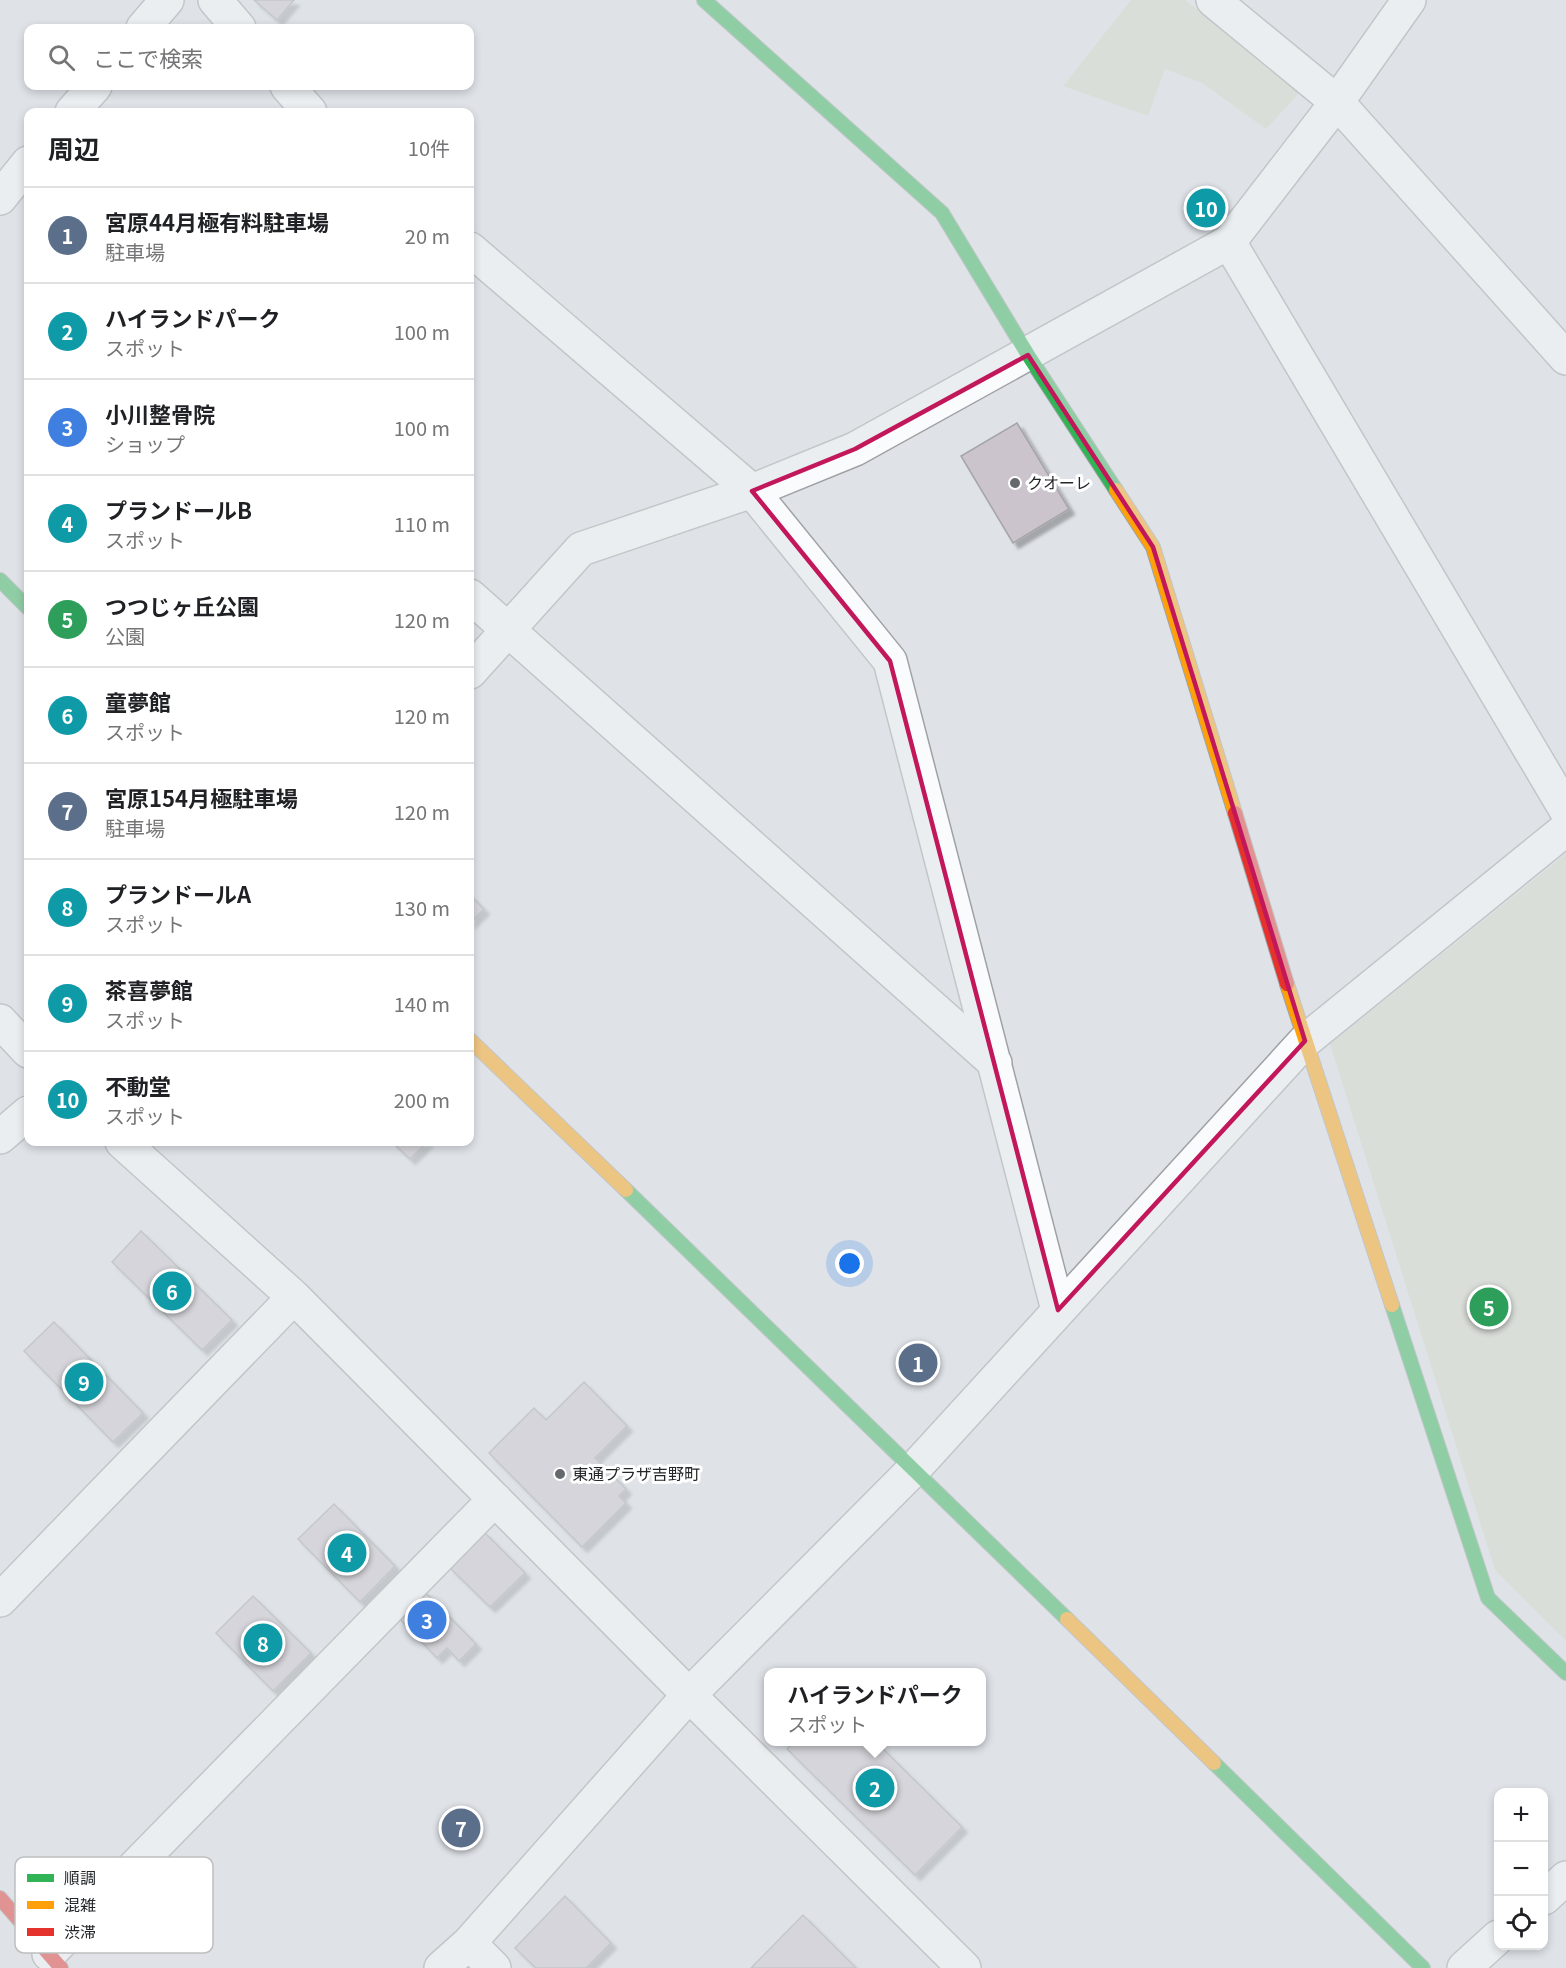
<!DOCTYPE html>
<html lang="ja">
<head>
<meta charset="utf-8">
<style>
	:root { --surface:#fff; --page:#f2f2f2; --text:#202124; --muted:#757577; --line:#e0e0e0; --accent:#db2777 }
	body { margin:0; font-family:Georgia,"Noto Sans JP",serif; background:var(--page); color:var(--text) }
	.controls { position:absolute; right:18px; bottom:18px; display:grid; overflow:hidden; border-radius:12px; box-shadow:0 3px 9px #0003 }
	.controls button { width:54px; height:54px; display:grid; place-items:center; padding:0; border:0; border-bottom:2px solid var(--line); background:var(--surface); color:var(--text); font:30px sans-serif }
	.you { position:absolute; left:850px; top:1264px; width:21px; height:21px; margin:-15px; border:4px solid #fff; border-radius:50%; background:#1a73e8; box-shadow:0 0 0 9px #1a73e833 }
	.badge { display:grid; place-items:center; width:39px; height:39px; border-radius:50%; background:var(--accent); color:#fff; font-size:20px; font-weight:700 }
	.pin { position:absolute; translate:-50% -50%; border:3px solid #fff; box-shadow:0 2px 6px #0006 }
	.popup { position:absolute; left:764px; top:1668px; width:222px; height:78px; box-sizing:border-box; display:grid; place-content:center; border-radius:12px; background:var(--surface); filter:drop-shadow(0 2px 4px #0005); font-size:20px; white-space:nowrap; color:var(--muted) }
	.popup b { font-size:22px; color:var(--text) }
	.popup::after { content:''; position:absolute; left:50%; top:100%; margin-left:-12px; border:12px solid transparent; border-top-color:var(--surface) }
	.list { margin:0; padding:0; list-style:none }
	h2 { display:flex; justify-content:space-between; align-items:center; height:78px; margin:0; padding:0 24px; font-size:26px }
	h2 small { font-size:20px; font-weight:400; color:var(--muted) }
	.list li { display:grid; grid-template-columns:39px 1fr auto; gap:18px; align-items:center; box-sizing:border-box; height:96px; padding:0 24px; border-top:2px solid var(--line) }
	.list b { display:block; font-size:22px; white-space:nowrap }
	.list p { margin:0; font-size:20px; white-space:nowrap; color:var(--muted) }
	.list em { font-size:20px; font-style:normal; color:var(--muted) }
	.icon { flex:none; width:33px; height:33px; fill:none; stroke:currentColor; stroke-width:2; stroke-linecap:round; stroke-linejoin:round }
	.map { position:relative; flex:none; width:1566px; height:1968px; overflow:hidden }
	.search { position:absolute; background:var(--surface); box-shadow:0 3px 9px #0003; left:24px; top:24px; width:450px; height:66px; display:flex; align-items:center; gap:15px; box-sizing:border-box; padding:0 21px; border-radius:12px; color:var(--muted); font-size:22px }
	.panel { position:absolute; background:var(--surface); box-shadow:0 3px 9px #0003; left:24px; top:108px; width:450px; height:1038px; border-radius:12px }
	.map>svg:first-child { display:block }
	.green { fill:#d5d8c5 }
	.building { fill:#cbc4cd; stroke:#a5a5a9; stroke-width:1.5; filter:url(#shadow) }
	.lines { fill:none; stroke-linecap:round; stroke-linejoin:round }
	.street-casing { stroke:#9fa2a5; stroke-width:36 }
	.fast-casing { stroke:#9fa2a5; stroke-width:16 }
	.slow-casing { stroke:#9fa2a5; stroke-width:16 }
	.jam-casing { stroke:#9fa2a5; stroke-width:16 }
	.street { stroke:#fafbfc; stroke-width:33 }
	.fast { stroke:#30b455; stroke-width:14 }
	.slow { stroke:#ff9f0a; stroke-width:14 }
	.jam { stroke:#e5322d; stroke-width:14 }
	.marked { fill:none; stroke:#c2185b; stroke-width:4.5; stroke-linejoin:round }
	.poi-dot { fill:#65686c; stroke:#fff; stroke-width:2 }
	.labels { text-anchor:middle; stroke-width:6; stroke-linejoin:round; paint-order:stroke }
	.poi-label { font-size:16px; fill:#232629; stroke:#fff; text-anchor:start }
	.key { fill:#fff; stroke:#bdbebf; stroke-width:1.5 }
	.key-label { font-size:16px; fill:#232629 }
</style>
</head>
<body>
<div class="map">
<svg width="1566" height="1968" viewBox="0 0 1566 1968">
	<defs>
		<filter id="shadow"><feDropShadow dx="5.5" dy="5.5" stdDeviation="1.5" flood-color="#0004"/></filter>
	</defs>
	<rect width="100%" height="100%" fill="#dfe3e8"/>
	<path class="green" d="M 1131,0 L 1185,0 L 1301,91 L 1266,129 L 1202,83 L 1165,69 L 1148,116 L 1063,86 Z
		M 1566,854 L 1566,1641 L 1495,1570 L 1330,1044 Z"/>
	<path class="building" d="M 254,0 L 294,0 L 277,20 Z
		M 1201,190 L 1225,206 L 1212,226 L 1187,209 Z
		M 1017,423 L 1069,509 L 1013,543 L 961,456 Z
		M 470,895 L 484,909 L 470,923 Z
		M 392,1142 L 427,1142 L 410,1159 Z
		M 141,1231 L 232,1320 L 202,1350 L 112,1262 Z
		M 54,1322 L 143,1413 L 113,1442 L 24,1351 Z
		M 584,1382 L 627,1426 L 595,1458 L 626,1489 L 619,1496 L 626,1503 L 582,1547 L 489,1453 L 534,1408 L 546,1420 Z
		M 334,1504 L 395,1566 L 360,1602 L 298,1539 Z
		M 484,1532 L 525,1573 L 490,1607 L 449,1567 Z
		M 424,1591 L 476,1644 L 459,1661 L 447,1648 L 437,1658 L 398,1617 Z
		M 253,1596 L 311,1653 L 273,1691 L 216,1633 Z
		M 794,1742 L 876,1742 L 962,1827 L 915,1875 L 787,1749 Z
		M 565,1896 L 611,1943 L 586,1968 L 536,1968 L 515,1948 Z
		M 803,1915 L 856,1968 L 751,1968 Z"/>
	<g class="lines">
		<defs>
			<path id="street" d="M 215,0 L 239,28
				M 1213,0 L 1337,102 L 1566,358
				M 143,28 L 167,0
				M 287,86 L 310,112
				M 72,112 L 95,86
				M 0,198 L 28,163
				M 1229,242 L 1566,810
				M 470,249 L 752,491 L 890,661 L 1058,1310
				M 470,596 L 995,1063
				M 470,672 L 581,549 L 752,491 L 855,449 L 1229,242 L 1337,102 L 1409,0
				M 0,1021 L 28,1051
				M 0,1137 L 28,1113
				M 122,1142 L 294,1297 L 689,1695 L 964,1968
				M 0,1600 L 294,1297
				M 1544,1898 L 1566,1878
				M 469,1943 L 494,1968
				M 49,1954 L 495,1499
				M 441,1968 L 469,1943 L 689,1695 L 914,1469 L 1305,1041 L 1566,829
				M 1464,1968 L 1498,1937"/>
			<path id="fast" d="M 704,0 L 942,213 L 1028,355 L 1116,490
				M 0,580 L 28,608
				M 626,1190 L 1067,1619
				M 1392,1305 L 1488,1598 L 1566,1673
				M 1214,1763 L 1423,1968"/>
			<path id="slow" d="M 1116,490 L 1153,547 L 1235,813
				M 1287,984 L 1392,1305
				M 470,1040 L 626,1190
				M 1067,1619 L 1214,1763"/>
			<path id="jam" d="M 1235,813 L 1287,984
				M 0,1898 L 61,1968"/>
		</defs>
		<use href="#street" class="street-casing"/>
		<use href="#fast" class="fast-casing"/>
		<use href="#slow" class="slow-casing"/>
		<use href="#jam" class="jam-casing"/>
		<use href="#street" class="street"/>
		<use href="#fast" class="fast"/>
		<use href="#slow" class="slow"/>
		<use href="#jam" class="jam"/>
	</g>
	<path d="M0 0H1566V1968H0ZM 1028,355 L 1153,547 L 1305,1041 L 1058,1310 L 890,661 L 752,491 L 855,449 Z" fill="#dfe3e8" fill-opacity=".55" fill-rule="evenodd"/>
	<path class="marked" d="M 1028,355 L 1153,547 L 1305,1041 L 1058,1310 L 890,661 L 752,491 L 855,449 Z"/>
	<g class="poi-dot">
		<circle cx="1015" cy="483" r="6"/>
		<circle cx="560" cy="1474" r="6"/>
	</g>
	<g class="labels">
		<g class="poi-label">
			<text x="1027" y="489">クオーレ</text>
			<text x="572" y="1480">東通プラザ吉野町</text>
		</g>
	</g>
	<rect x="15" y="1857" width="198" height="96" rx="9" class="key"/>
	<rect x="27" y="1874" width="27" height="8" fill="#30b455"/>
	<rect x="27" y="1901" width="27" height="8" fill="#ff9f0a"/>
	<rect x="27" y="1928" width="27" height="8" fill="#e5322d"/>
	<g class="key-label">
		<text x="64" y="1884">順調</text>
		<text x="64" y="1911">混雑</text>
		<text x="64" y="1938">渋滞</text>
	</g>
</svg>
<div class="controls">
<button>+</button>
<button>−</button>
<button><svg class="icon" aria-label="locate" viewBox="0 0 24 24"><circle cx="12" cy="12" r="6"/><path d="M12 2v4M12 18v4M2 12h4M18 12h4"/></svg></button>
</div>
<div class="you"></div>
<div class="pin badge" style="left:918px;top:1363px;background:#5c6f8a">1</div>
<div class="pin badge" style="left:875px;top:1788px;background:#0f9aa8">2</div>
<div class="popup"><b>ハイランドパーク</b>スポット</div>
<div class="pin badge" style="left:427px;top:1620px;background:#3f7fe0">3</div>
<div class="pin badge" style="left:347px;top:1553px;background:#0f9aa8">4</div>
<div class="pin badge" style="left:1489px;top:1307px;background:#2e9e5b">5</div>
<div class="pin badge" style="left:172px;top:1291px;background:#0f9aa8">6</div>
<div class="pin badge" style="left:461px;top:1828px;background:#5c6f8a">7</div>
<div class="pin badge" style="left:263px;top:1643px;background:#0f9aa8">8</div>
<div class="pin badge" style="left:84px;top:1382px;background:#0f9aa8">9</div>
<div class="pin badge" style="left:1206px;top:208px;background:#0f9aa8">10</div>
<div class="search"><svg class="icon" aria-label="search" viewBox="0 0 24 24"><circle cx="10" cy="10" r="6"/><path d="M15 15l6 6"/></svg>ここで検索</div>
<section class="panel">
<h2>周辺<small>10件</small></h2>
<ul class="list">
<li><span class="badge" style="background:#5c6f8a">1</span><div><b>宮原44月極有料駐車場</b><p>駐車場</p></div><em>20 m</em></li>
<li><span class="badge" style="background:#0f9aa8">2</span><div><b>ハイランドパーク</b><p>スポット</p></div><em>100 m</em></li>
<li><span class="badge" style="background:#3f7fe0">3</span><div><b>小川整骨院</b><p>ショップ</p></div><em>100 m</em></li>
<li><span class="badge" style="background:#0f9aa8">4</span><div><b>プランドールB</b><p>スポット</p></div><em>110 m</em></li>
<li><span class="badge" style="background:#2e9e5b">5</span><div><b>つつじヶ丘公園</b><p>公園</p></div><em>120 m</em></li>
<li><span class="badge" style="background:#0f9aa8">6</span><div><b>童夢館</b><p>スポット</p></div><em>120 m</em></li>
<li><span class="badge" style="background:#5c6f8a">7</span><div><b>宮原154月極駐車場</b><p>駐車場</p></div><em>120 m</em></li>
<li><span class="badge" style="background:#0f9aa8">8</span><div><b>プランドールA</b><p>スポット</p></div><em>130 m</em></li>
<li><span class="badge" style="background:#0f9aa8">9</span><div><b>茶喜夢館</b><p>スポット</p></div><em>140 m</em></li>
<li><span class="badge" style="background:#0f9aa8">10</span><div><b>不動堂</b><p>スポット</p></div><em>200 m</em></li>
</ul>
</section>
</div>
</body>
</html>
